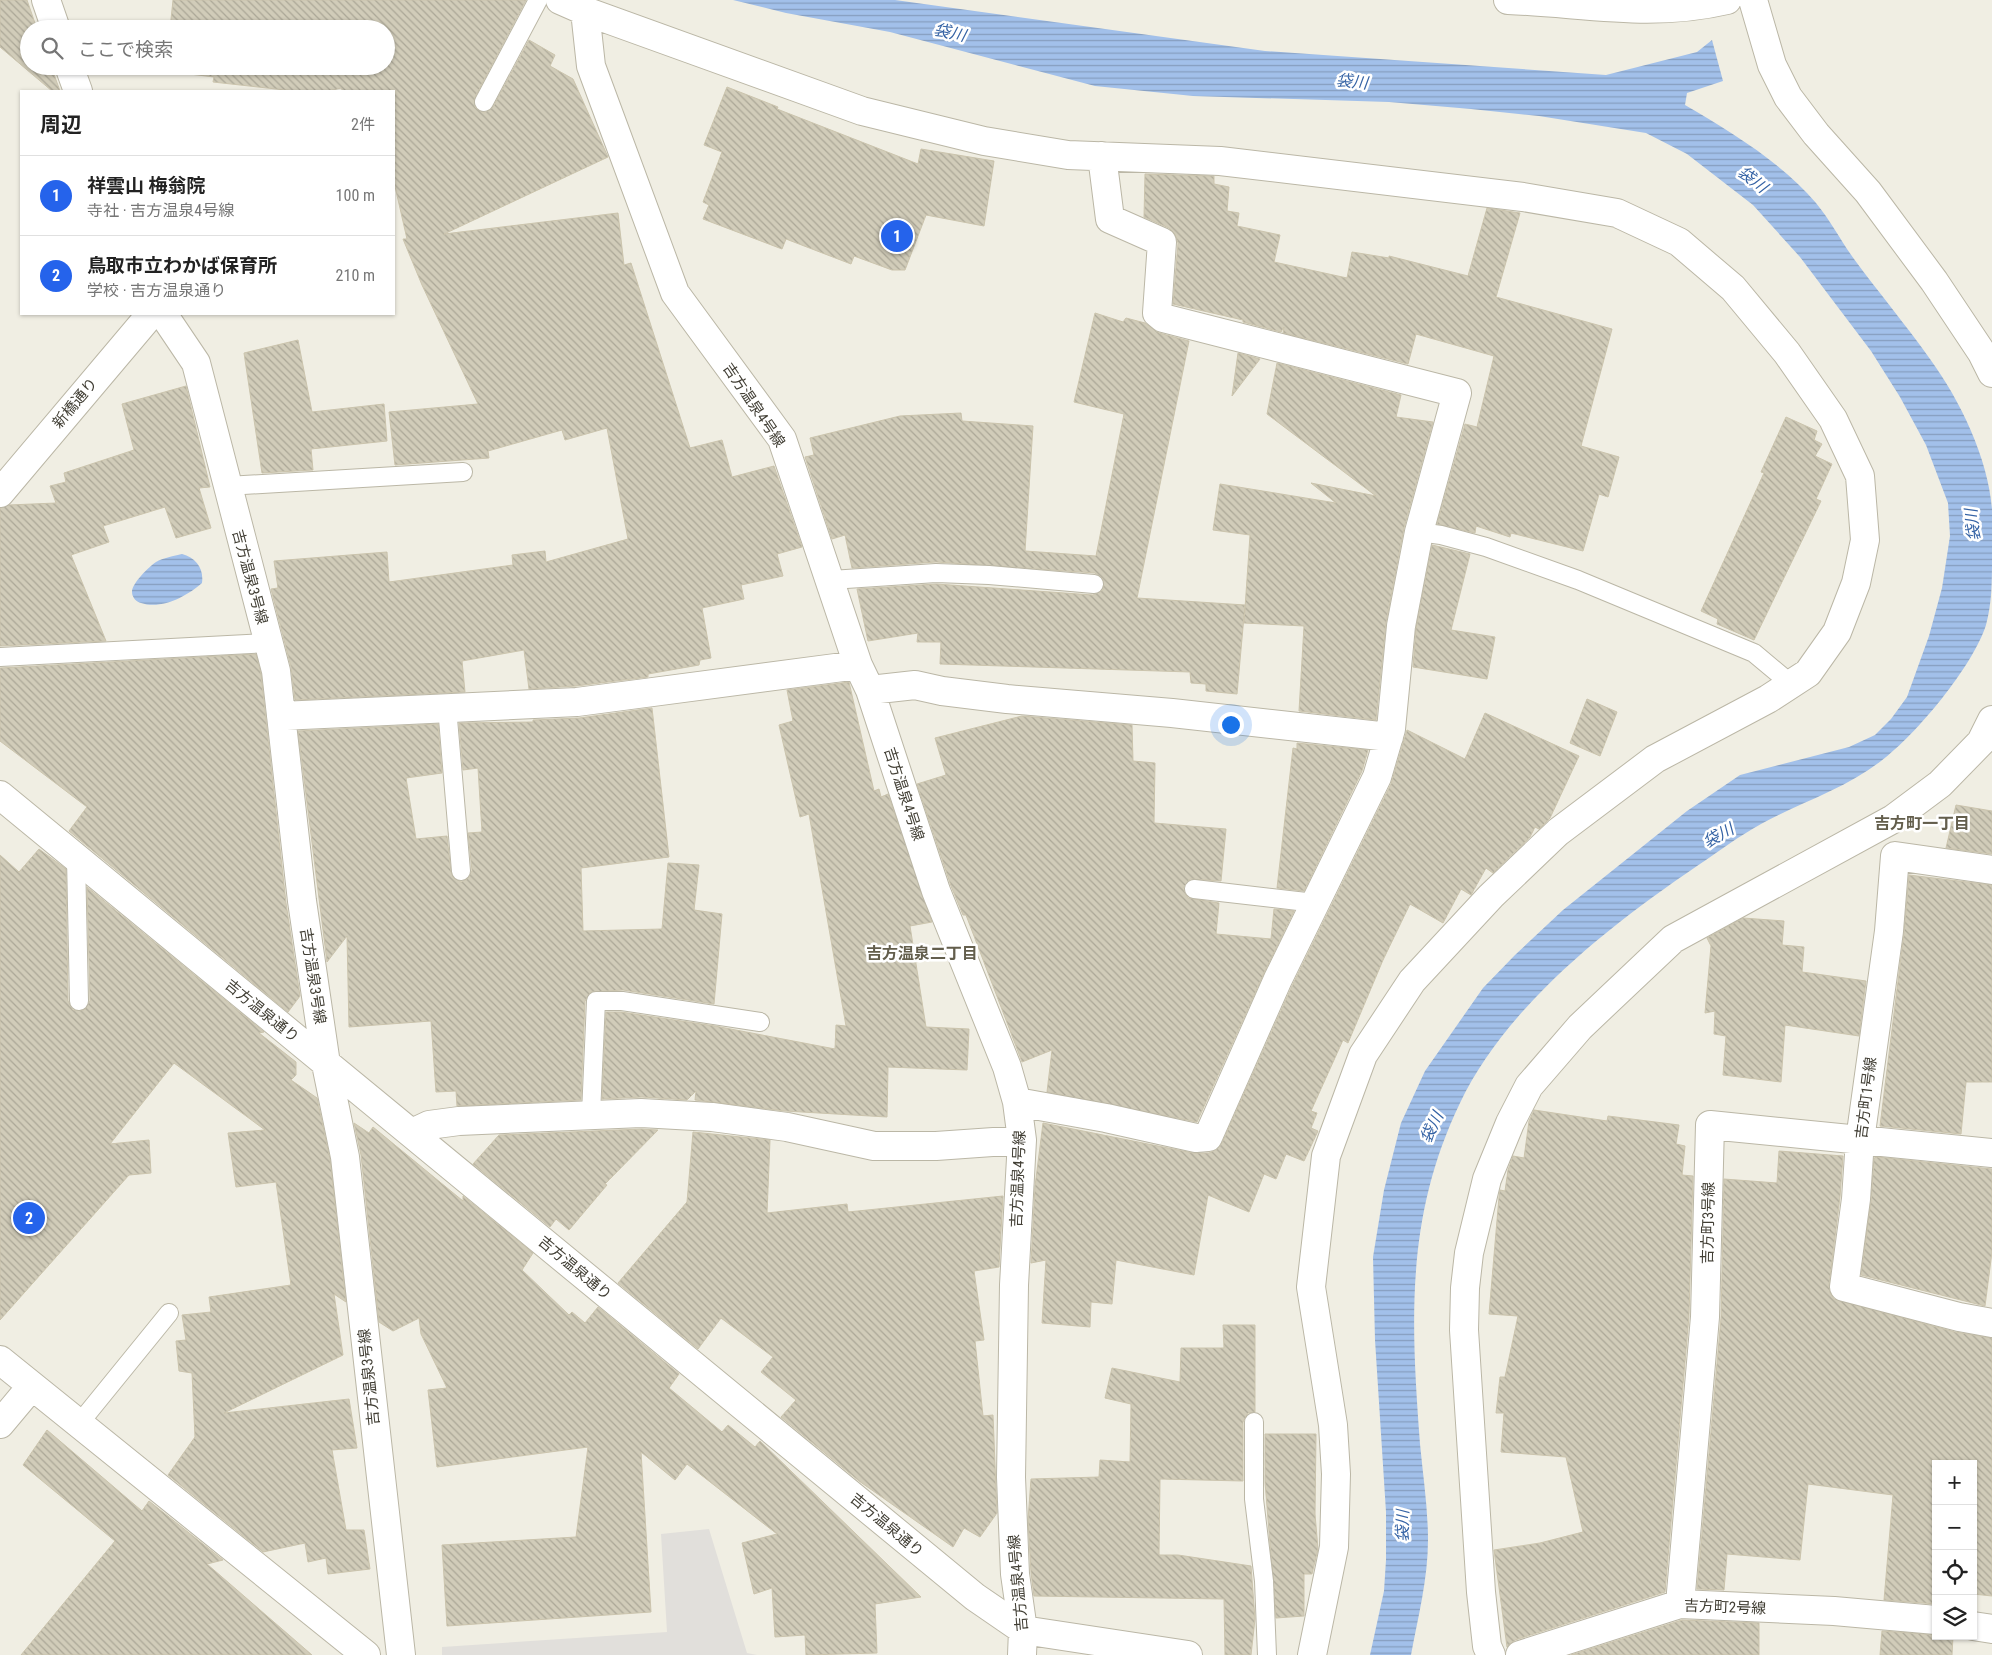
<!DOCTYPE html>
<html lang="ja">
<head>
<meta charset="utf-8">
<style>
	:root { --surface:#fff; --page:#f2f2f2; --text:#222; --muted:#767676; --line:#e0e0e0; --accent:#2563eb }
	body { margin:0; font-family:"Roboto Condensed","Noto Sans JP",sans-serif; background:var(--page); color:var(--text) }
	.controls { position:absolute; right:15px; bottom:15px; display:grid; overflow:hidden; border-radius:0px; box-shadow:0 1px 4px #0004 }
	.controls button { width:45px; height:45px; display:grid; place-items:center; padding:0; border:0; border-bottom:1px solid var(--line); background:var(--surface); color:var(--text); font:25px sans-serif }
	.you { position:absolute; left:1230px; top:724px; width:18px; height:18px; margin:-12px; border:4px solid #fff; border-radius:50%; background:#1a73e8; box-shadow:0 0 0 8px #1a73e833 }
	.badge { display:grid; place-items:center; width:32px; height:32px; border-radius:50%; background:var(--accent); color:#fff; font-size:16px; font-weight:700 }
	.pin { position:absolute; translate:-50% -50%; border:2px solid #fff; box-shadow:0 1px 5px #0006 }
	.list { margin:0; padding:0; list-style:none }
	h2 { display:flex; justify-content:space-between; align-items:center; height:65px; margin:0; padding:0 20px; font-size:21px }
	h2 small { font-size:16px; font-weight:400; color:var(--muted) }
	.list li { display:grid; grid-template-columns:32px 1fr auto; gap:15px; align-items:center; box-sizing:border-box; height:80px; padding:0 20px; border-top:1px solid var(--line) }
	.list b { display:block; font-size:19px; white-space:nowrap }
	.list p { margin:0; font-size:16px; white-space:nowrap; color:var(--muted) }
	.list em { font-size:16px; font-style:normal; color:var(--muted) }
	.icon { flex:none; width:28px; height:28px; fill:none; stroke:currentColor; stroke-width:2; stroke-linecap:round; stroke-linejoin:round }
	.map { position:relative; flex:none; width:1992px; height:1655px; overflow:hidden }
	.search { position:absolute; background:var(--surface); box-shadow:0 1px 4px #0004; left:20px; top:20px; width:375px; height:55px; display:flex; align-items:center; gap:12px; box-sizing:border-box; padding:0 18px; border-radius:28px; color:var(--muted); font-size:19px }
	.panel { position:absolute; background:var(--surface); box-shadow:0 1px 4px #0004; left:20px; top:90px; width:375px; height:225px; border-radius:0px }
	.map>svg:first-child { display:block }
	.parking { fill:#e1dfdb }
	.water { fill:url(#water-rules) }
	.building { fill:url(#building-back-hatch); stroke:#cbc4ad }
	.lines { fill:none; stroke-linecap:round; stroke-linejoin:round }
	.service-casing { stroke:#bbb7a6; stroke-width:20 }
	.minor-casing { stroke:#bbb7a6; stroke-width:30 }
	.tertiary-casing { stroke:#bbb7a6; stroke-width:30 }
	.service { stroke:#fff; stroke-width:18 }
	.minor { stroke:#fff; stroke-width:28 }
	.tertiary { stroke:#fff; stroke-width:28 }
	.labels { text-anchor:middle; stroke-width:5; stroke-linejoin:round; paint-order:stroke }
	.street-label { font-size:15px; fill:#413e34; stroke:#fff }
	.water-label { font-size:16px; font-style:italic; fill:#3563a5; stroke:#fff }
	.neighbourhood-label { font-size:16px; font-weight:bold; fill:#635e4c; stroke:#fff }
</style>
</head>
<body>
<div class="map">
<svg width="1992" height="1655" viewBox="0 0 1992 1655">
	<defs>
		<pattern id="water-rules" width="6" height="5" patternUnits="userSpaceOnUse" patternTransform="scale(1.25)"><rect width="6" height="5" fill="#a2c0ea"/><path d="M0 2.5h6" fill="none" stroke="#869dbe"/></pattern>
		<pattern id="building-back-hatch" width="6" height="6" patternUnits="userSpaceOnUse" patternTransform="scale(1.25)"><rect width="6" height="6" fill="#d1ccb9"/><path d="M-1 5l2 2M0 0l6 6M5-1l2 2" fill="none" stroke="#aba797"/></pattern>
	</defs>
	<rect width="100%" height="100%" fill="#f0eee3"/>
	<path class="parking" d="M 709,1529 L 747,1653 L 757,1655 L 442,1655 L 442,1647 L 667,1632 L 661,1534 Z"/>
	<path class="water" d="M 733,0 L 895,0 L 1265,51 L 1606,75 L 1697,52 L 1712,40 L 1723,81 L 1687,93 L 1685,105 C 1731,132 1781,162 1816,203 C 1830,220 1841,241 1854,259 C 1879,293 1906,325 1930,359 C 1960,400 1988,458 1992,509 C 1992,525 1992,542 1992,558 C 1992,581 1992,603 1986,625 C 1973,666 1916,735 1881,761 C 1845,789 1801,802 1761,824 C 1739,836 1718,852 1697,866 C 1610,925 1506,1006 1460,1103 C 1405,1217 1411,1322 1420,1444 C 1423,1476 1428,1508 1428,1540 C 1428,1579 1418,1617 1411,1655 L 1370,1655 L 1384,1591 L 1386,1560 L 1386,1512 L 1375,1340 L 1373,1257 L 1384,1190 L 1401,1123 L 1425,1071 L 1483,988 L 1515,955 L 1563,910 L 1687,811 L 1740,775 L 1849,747 L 1875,735 L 1891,719 L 1907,697 L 1929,636 L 1942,588 L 1950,536 L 1948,503 L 1926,445 L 1900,397 L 1871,351 L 1800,257 L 1753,205 L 1687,154 L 1646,133 L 1539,116 L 1471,109 L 1389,102 L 1193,96 L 1095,86 L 890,32 L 786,13 Z
		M 182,554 C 196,558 204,568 202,583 C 187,596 162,610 141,603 C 137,602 132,598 132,592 C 132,583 149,567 156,562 C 163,558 174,556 182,554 Z"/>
	<path class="building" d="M 0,0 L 27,0 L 37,29 L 29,29 L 29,66 L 51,66 L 60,91 L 52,91 L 0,47 Z
		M 173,0 L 526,0 L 475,97 L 475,107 L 484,113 L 493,107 L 529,40 L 555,55 L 550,66 L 573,79 L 608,157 L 444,234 L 618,213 L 624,265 L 631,263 L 690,448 L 722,440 L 732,477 L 774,466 L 802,547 L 777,554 L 783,576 L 741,585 L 744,599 L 702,608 L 711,658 L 700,660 L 699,665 L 648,674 L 648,677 L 576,686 L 529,689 L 524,650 L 462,661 L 465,692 L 295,700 L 291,667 L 271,589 L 278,588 L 274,561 L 387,552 L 389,582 L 513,565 L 512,555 L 545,551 L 546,562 L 628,539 L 607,428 L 565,440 L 562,430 L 488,451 L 489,458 L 395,465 L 389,412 L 478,404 L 422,285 L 403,239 L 407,239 L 394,182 L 394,91 L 343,91 L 341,88 L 329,91 L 294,91 L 213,82 L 214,77 L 165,71 L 165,66 L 386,66 L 386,29 L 170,29 Z
		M 727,87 L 778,107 L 777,109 L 918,164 L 921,149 L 994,161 L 984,226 L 926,215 L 905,270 L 892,270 L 854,256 L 851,264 L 786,239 L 782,249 L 703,219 L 709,205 L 703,202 L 722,152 L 704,145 Z
		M 1145,174 L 1214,176 L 1214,184 L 1229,187 L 1227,211 L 1239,213 L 1237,226 L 1280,235 L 1274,262 L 1347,278 L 1352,252 L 1389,258 L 1389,256 L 1468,276 L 1487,208 L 1520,213 L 1496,297 L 1612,329 L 1581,446 L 1619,457 L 1608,497 L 1599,494 L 1583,551 L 1511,533 L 1510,537 L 1476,526 L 1475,533 L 1437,524 L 1465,424 L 1477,427 L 1494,356 L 1416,334 L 1408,364 L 1283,333 L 1284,327 L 1281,332 L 1243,322 L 1243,320 L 1173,304 L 1178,243 L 1175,234 L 1169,228 L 1144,217 Z
		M 1095,313 L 1123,322 L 1126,318 L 1145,323 L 1159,333 L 1189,341 L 1137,598 L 1245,605 L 1237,694 L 1206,691 L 1206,684 L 1191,683 L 1190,672 L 940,664 L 941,642 L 917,642 L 918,633 L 868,641 L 857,589 L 936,584 L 1093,595 L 1103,590 L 1103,579 L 1095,573 L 936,562 L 852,568 L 845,535 L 832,539 L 805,457 L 814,455 L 810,438 L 900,416 L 961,413 L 962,421 L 1033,426 L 1025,551 L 1096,556 L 1124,414 L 1074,402 Z
		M 298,340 L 312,412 L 384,404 L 387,441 L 311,449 L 313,470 L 262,473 L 244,353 Z
		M 1238,353 L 1260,359 L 1232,396 Z
		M 1277,363 L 1401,395 L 1396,417 L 1433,422 L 1404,528 L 1386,623 L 1376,720 L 1299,711 L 1304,626 L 1244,623 L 1250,535 L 1213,530 L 1220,484 L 1336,503 L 1311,483 L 1376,496 L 1267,414 Z
		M 186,386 L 210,487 L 199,488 L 211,528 L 176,538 L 165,507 L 103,526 L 109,542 L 71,555 L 106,641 L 0,646 L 0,508 L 9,505 L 56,503 L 50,486 L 66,482 L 64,473 L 134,450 L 122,404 Z
		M 1786,417 L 1817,431 L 1814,440 L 1822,444 L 1815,456 L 1832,464 L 1816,499 L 1821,501 L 1754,640 L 1717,624 L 1718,619 L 1701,611 L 1764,473 L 1761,472 Z
		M 1432,545 L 1470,554 L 1451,630 L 1495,637 L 1487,679 L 1413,667 L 1416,628 Z
		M 256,654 L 261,674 L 286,903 L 300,996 L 288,1012 L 69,831 L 87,807 L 0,741 L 0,668 Z
		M 849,682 L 874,791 L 879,789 L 881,797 L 888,794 L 932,922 L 910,926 L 926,1027 L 969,1029 L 967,1070 L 888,1067 L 887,1117 L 785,1111 L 695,1100 L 696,1091 L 687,1100 L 642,1097 L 602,1099 L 606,1012 L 621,1012 L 715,1026 L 835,1049 L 836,1025 L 846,1026 L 809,814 L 800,817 L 779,725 L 793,721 L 787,690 Z
		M 1587,699 L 1617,712 L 1600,756 L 1570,743 Z
		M 652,708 L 669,857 L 581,868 L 583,931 L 662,929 L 668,863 L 699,865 L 694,910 L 722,914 L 714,1004 L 623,990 L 591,992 L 585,1001 L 581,1100 L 457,1106 L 456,1091 L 436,1092 L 431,1021 L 349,1027 L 347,936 L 327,962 L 298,731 L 438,724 L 442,773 L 406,778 L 416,839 L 447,836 L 451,872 L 453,877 L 461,882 L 467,879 L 472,871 L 468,833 L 482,832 L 478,768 L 463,770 L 459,723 L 533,722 L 533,720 L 579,718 Z
		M 1485,713 L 1579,756 L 1550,818 L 1539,829 L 1535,827 L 1530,837 L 1493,873 L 1486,868 L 1471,895 L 1461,889 L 1443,923 L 1410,904 L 1383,960 L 1348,1043 L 1343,1040 L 1311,1111 L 1317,1113 L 1311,1128 L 1318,1131 L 1304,1161 L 1286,1154 L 1276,1179 L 1264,1174 L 1249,1212 L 1208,1195 L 1194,1275 L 1116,1260 L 1112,1304 L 1091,1302 L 1090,1327 L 1042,1323 L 1046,1260 L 1031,1263 L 1035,1186 L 1043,1123 L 1193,1153 L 1209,1153 L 1217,1149 L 1222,1143 L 1292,986 L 1391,784 L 1407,730 L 1465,759 Z
		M 1022,716 L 1132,725 L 1133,761 L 1155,763 L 1154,823 L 1226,829 L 1221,881 L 1190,879 L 1183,888 L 1188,898 L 1219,903 L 1216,934 L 1271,939 L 1274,909 L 1294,911 L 1264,973 L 1197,1122 L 1047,1092 L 1052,1050 L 1022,1062 L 966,915 L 963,915 L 951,886 L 917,784 L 946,775 L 935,738 Z
		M 1297,743 L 1368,750 L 1362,771 L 1304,891 L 1277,888 L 1293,748 L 1297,749 Z
		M 1956,805 L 1992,811 L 1992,854 L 1946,848 Z
		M 39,849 L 66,869 L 68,1001 L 73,1010 L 84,1010 L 90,1001 L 87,887 L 264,1032 L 259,1033 L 296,1062 L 296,1075 L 291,1080 L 317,1098 L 330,1159 L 346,1302 L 334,1294 L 343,1355 L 224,1413 L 349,1399 L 357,1448 L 332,1450 L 346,1530 L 364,1530 L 370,1569 L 328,1574 L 326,1558 L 308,1562 L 305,1543 L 263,1552 L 168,1475 L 195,1437 L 192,1373 L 179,1371 L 176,1341 L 186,1340 L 182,1315 L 211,1312 L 209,1297 L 291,1285 L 276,1182 L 236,1187 L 228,1133 L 265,1130 L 174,1063 L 110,1144 L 149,1140 L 151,1173 L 129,1175 L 0,1320 L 0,855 L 19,872 Z
		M 1909,875 L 1992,885 L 1992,1082 L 1966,1082 L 1961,1134 L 1880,1126 L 1904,933 Z
		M 1743,918 L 1784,921 L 1782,945 L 1804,947 L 1802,972 L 1866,981 L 1859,1036 L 1785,1025 L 1781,1082 L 1723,1075 L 1726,1036 L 1714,1034 L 1715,1011 L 1705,1013 L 1711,946 L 1707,938 Z
		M 1534,1110 L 1607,1121 L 1608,1116 L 1679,1125 L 1676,1144 L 1685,1146 L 1682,1175 L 1693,1176 L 1689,1316 L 1665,1592 L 1515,1640 L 1507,1647 L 1494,1550 L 1540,1543 L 1583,1532 L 1566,1457 L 1501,1452 L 1504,1413 L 1496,1413 L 1500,1377 L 1505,1377 L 1518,1316 L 1489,1314 L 1499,1197 L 1500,1190 L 1505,1191 L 1508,1170 L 1513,1156 L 1524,1158 L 1529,1121 Z
		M 354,1123 L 369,1133 L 373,1127 L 463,1201 L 463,1196 L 533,1253 L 522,1270 L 569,1315 L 572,1312 L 585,1323 L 598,1307 L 679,1374 L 669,1388 L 722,1432 L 728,1425 L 755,1447 L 760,1441 L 921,1597 L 875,1604 L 877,1653 L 806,1655 L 805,1635 L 775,1637 L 772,1588 L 754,1594 L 742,1543 L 777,1534 L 687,1464 L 675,1480 L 641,1452 L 651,1612 L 447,1626 L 442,1545 L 576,1537 L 588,1447 L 437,1467 L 428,1390 L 447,1388 L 421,1334 L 419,1318 L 393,1331 L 379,1322 L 361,1155 Z
		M 641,1129 L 658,1130 L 605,1184 L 607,1185 L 569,1230 L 556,1219 L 550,1227 L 473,1164 L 499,1135 Z
		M 693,1132 L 770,1140 L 767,1213 L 847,1204 L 848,1212 L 1003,1196 L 999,1267 L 974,1271 L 984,1340 L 975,1341 L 983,1416 L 993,1415 L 997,1513 L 980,1537 L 964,1528 L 953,1547 L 859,1481 L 781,1417 L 796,1400 L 761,1372 L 773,1357 L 721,1318 L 698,1349 L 618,1283 L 687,1202 Z
		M 1779,1151 L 1843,1156 L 1840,1197 L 1829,1285 L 1830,1293 L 1834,1299 L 1955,1332 L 1992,1338 L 1992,1596 L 1973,1594 L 1973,1464 L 1936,1464 L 1936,1604 L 1884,1600 L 1893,1495 L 1808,1484 L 1800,1560 L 1727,1554 L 1724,1590 L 1697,1589 L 1721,1318 L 1724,1179 L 1777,1183 Z
		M 1877,1157 L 1992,1169 L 1992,1252 L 1985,1306 L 1861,1275 L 1871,1201 L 1874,1158 Z
		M 1223,1325 L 1255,1325 L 1255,1412 L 1248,1413 L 1243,1422 L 1243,1481 L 1160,1479 L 1159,1555 L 1178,1555 L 1251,1566 L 1255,1619 L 1251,1655 L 1225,1655 L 1224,1599 L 1034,1596 L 1031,1573 L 1028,1520 L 1031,1479 L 1099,1477 L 1100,1460 L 1130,1462 L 1131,1404 L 1105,1398 L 1112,1368 L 1180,1382 L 1181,1348 L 1224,1348 Z
		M 47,1430 L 142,1511 L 149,1501 L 223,1560 L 207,1564 L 312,1655 L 21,1655 L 115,1541 L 23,1465 Z
		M 1265,1434 L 1316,1434 L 1315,1514 L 1318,1549 L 1312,1574 L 1304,1574 L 1304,1616 L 1276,1618 L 1265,1482 Z
		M 1682,1620 L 1759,1623 L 1759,1655 L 1571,1655 Z
		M 1882,1631 L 1953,1636 L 1952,1655 L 1880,1655 Z"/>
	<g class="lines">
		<defs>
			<path id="service" d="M 484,102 L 538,0
				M 227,486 L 463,472
				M 1419,532 L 1441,535 L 1486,547 L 1578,580 L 1754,653 L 1791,684
				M 831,580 L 936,573 L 989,575 L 1094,584
				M 0,657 L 268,643
				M 447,707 L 461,871
				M 76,857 L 79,1001
				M 1194,889 L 1315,903
				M 591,1114 L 596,1001 L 622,1001 L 760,1022
				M 1254,1422 L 1254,1499 L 1264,1581 L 1267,1655
				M 78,1425 L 169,1313"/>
			<path id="minor" d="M 46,0 L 56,29
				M 560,0 L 585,11 L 591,66 L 675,293 L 782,439 L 858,665 L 870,690 L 936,891 L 1007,1067 L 1017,1102 L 1022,1140 L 1014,1285 L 1011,1477 L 1015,1574 L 1023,1630 L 1022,1655
				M 1508,0 C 1585,3 1650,18 1727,0
				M 1753,0 L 1772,65 L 1788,97 L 1816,134 L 1868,192 L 1934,281 L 1982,353 L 1992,373
				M 585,11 L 862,111 L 984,141 L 1068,155 L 1220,161 L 1523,197 L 1617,213 L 1679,242 L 1733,288 L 1787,353 L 1833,419 L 1860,476 L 1865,540 L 1856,583 L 1837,632 L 1808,673 L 1768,699 L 1655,759 L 1558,832 L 1491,896 L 1412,981 L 1363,1055 L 1326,1156 L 1311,1287 L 1333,1425 L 1336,1474 L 1334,1547 L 1312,1655
				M 69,66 L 78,91
				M 163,314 L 196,363 L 276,671 L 302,901 L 326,1064 L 345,1157 L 401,1655
				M 870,690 L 915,685 L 942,691 L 1007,699 L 1172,713 L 1389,737
				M 281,716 L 577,702 L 858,665
				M 0,795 L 975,1597 L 1023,1630 L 1188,1655
				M 1992,870 L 1895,856 L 1889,931 L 1860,1140 L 1856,1199 L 1844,1287 L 1959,1317 L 1992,1323
				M 1017,1102 L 1106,1118 L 1196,1138 L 1208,1137 L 1278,979 L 1377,777 L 1391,729 L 1401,626 L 1419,532 L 1457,393 L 1163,318 L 1157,313 L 1162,242 L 1110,219 L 1102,156
				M 412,1133 L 429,1125 L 459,1121 L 641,1113 L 712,1117 L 787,1127 L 874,1146 L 936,1146 L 1022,1140
				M 0,1360 L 366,1655
				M 0,1424 L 31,1387
				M 1680,1604 L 1705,1317 L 1710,1125 L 1992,1153
				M 1973,1626 L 1992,1629
				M 1491,1655 L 1487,1646 L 1481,1592 L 1464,1330 L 1465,1288 L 1469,1253 L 1487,1179 L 1510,1123 L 1529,1086 L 1580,1027 L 1673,939 L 1893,819 L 1940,784 L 1981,742 L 1992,720
				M 1520,1655 L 1680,1604 L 1834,1611 L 1936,1620"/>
			<path id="tertiary" d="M 0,493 L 151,314"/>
		</defs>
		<use href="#service" class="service-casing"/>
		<use href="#minor" class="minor-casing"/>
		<use href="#tertiary" class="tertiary-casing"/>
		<use href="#service" class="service"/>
		<use href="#minor" class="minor"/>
		<use href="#tertiary" class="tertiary"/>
	</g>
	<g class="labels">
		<g class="street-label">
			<text transform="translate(75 403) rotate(-50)" y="5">新橋通り</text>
			<text transform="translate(754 405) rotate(56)" y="5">吉方温泉4号線</text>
			<text transform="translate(250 577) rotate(75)" y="5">吉方温泉3号線</text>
			<text transform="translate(904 794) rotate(72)" y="5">吉方温泉4号線</text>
			<text transform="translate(313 976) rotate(81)" y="5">吉方温泉3号線</text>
			<text transform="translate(262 1011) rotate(39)" y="5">吉方温泉通り</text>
			<text transform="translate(1866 1098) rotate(-83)" y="5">吉方町1号線</text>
			<text transform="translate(1018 1179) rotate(-88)" y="5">吉方温泉4号線</text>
			<text transform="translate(1708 1223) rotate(-89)" y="5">吉方町3号線</text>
			<text transform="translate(575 1268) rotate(40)" y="5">吉方温泉通り</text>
			<text transform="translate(369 1377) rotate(-96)" y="5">吉方温泉3号線</text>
			<text transform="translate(887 1525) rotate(40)" y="5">吉方温泉通り</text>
			<text transform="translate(1018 1583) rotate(-95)" y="5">吉方温泉4号線</text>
			<text transform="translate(1725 1607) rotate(2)" y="5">吉方町2号線</text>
		</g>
		<g class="water-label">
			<text transform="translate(950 32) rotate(13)" y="6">袋川</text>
			<text transform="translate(1352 81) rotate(6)" y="6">袋川</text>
			<text transform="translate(1753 179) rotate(38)" y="6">袋川</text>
			<text transform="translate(1972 525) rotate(-96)" y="6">袋川</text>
			<text transform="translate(1718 835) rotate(-29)" y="6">袋川</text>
			<text transform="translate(1431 1127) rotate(-64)" y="6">袋川</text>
			<text transform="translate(1402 1526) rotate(-89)" y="6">袋川</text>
		</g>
		<g class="neighbourhood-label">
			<text x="1922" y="829">吉方町一丁目</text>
			<text x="922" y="959">吉方温泉二丁目</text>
		</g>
	</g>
</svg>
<div class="controls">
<button>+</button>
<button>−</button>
<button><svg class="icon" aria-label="locate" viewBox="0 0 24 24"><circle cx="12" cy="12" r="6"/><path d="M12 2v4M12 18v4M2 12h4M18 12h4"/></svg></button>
<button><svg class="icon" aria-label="layers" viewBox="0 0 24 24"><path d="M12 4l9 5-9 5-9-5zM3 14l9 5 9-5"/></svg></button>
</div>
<div class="you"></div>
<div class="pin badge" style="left:897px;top:236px">1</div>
<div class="pin badge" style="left:29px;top:1218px">2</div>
<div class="search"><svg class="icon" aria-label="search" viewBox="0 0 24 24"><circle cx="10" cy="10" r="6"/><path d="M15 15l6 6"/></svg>ここで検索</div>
<section class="panel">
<h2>周辺<small>2件</small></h2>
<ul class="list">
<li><span class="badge">1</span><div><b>祥雲山 梅翁院</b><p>寺社 · 吉方温泉4号線</p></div><em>100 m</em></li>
<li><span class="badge">2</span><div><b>鳥取市立わかば保育所</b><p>学校 · 吉方温泉通り</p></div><em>210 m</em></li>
</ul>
</section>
</div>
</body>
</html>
